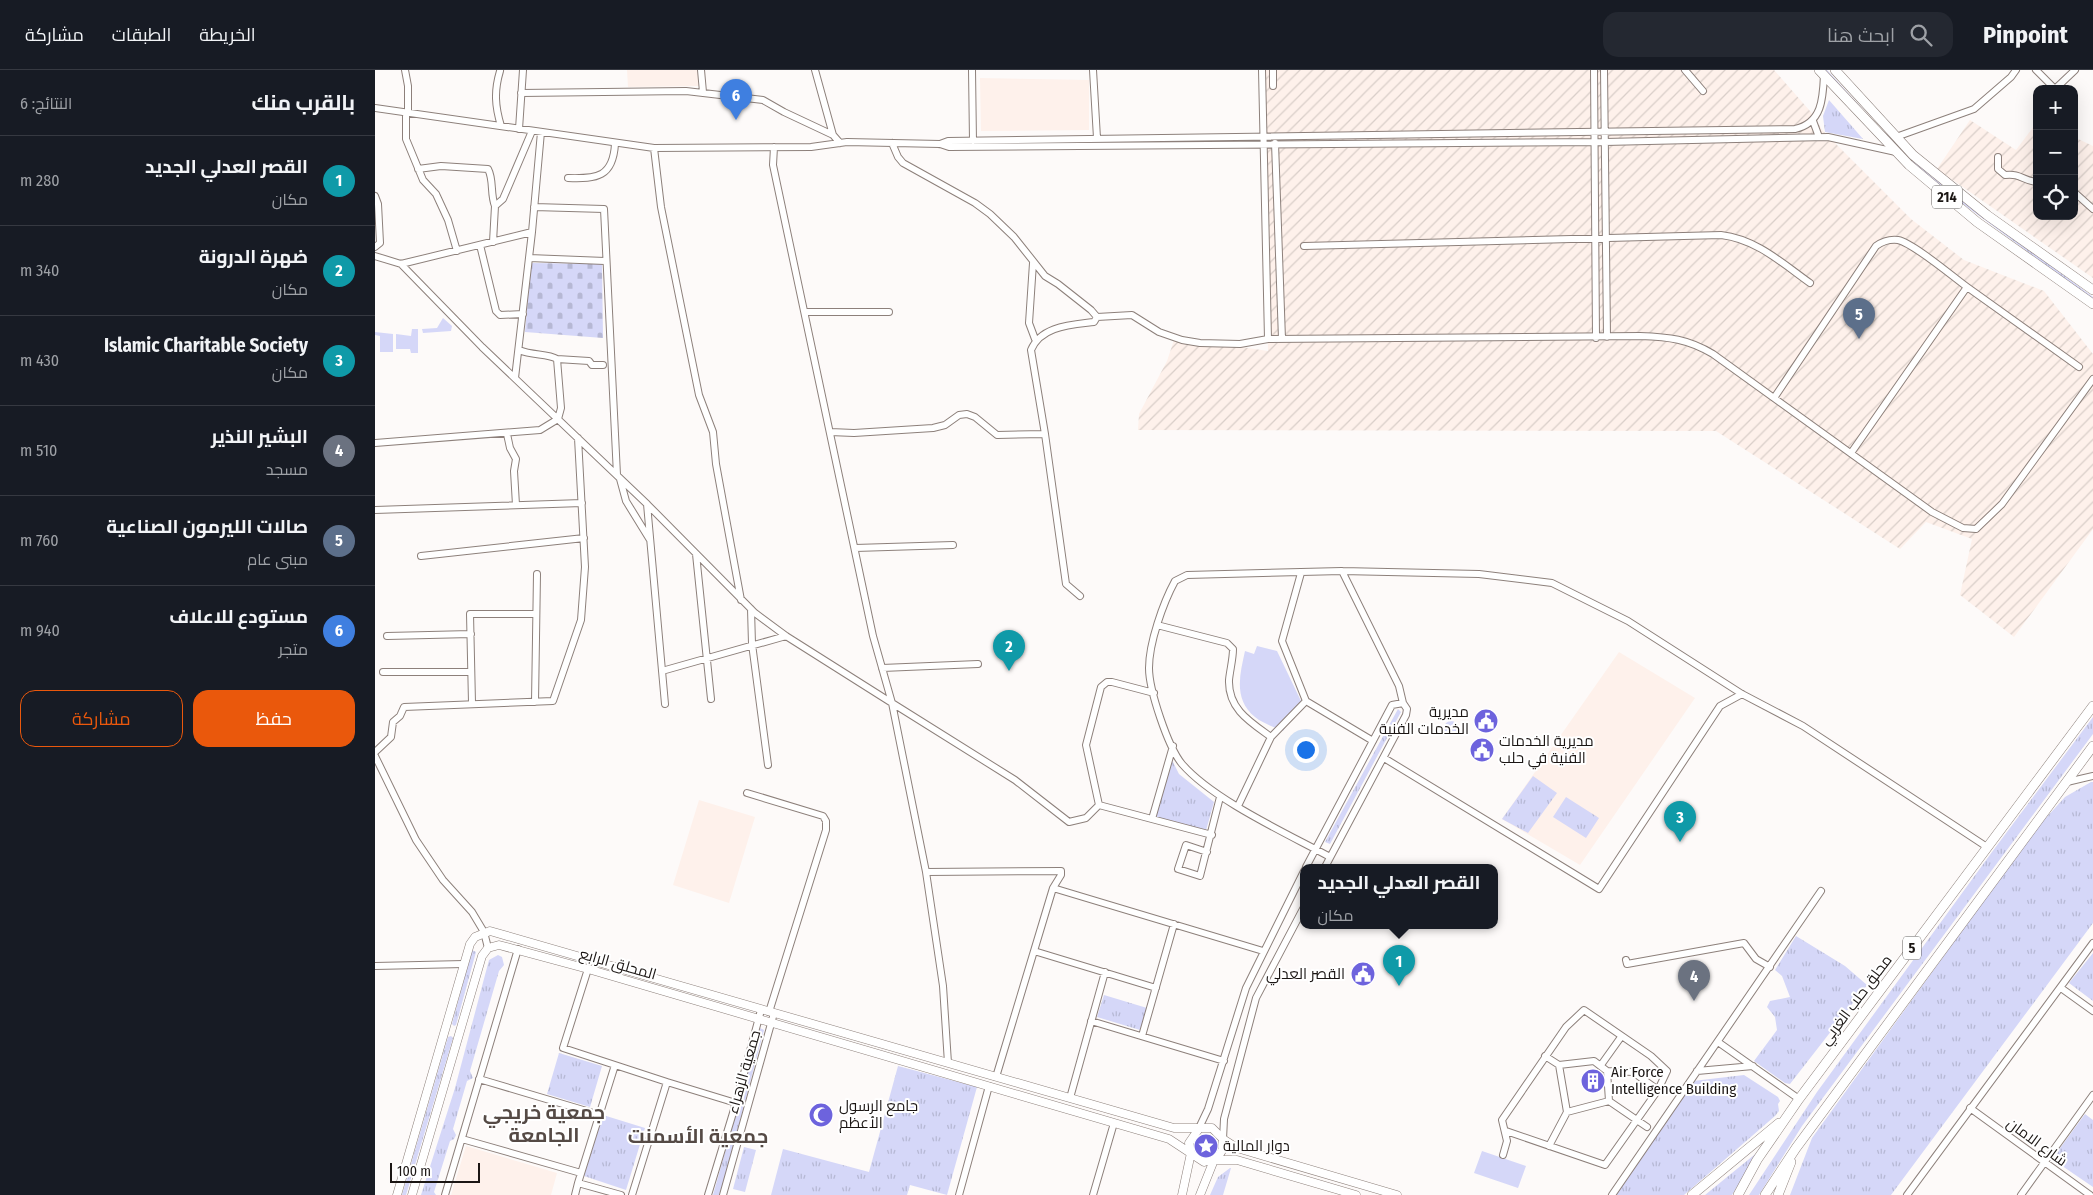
<!DOCTYPE html>
<html lang="ar">
<head>
<meta charset="utf-8">
<style>
	:root { --surface:#171b24; --page:#242831; --text:#f1f3f6; --muted:#9ea1a6; --line:#363941; --accent:#ea580c }
	body { margin:0; font-family:"Fira Sans Condensed",Cairo,sans-serif; background:var(--page); color:var(--text); direction:rtl }
	.controls { position:absolute; right:15px; top:15px; display:grid; overflow:hidden; border-radius:10px; box-shadow:0 5px 20px #0002 }
	.controls button { width:45px; height:45px; display:grid; place-items:center; padding:0; border:0; border-bottom:1px solid var(--line); background:var(--surface); color:var(--text); font:25px sans-serif }
	.scale { position:absolute; left:15px; bottom:12px; width:90px; box-sizing:border-box; padding-left:5px; border:2px solid #1b1614; border-top:0; font-size:14px; line-height:18px; white-space:nowrap; color:#1b1614; -webkit-text-stroke:4px #fff; paint-order:stroke }
	.you { position:absolute; left:930px; top:679px; width:18px; height:18px; margin:-12px; border:4px solid #fff; border-radius:50%; background:#1a73e8; box-shadow:0 0 0 8px #1a73e833 }
	.badge { display:grid; place-items:center; width:32px; height:32px; border-radius:50%; background:var(--accent); color:#fff; font-size:16px; font-weight:700 }
	.pin { position:absolute; translate:-50% -41px; filter:drop-shadow(0 1px 2px #0008) }
	.pin::after { content:''; position:absolute; top:26px; width:18px; height:15px; background:inherit; clip-path:polygon(0 0,100% 0,50% 100%) }
	.popup { position:absolute; left:925px; top:794px; width:198px; height:65px; box-sizing:border-box; display:grid; place-content:center; border-radius:10px; background:var(--surface); filter:drop-shadow(0 1px 4px #0005); font-size:16px; white-space:nowrap; color:var(--muted) }
	.popup b { font-size:19px; color:var(--text) }
	.popup::after { content:''; position:absolute; left:50%; top:100%; margin-left:-10px; border:10px solid transparent; border-top-color:var(--surface) }
	.list { margin:0; padding:0; list-style:none }
	h2 { display:flex; justify-content:space-between; align-items:center; height:65px; margin:0; padding:0 20px; font-size:21px }
	h2 small { font-size:16px; font-weight:400; color:var(--muted) }
	.list li { display:grid; grid-template-columns:32px 1fr auto; gap:15px; align-items:center; box-sizing:border-box; height:90px; padding:0 20px; border-top:1px solid var(--line) }
	.list b { display:block; font-size:19px; white-space:nowrap }
	.list p { margin:0; font-size:16px; white-space:nowrap; color:var(--muted) }
	.list em { font-size:16px; font-style:normal; color:var(--muted) }
	.actions { display:flex; gap:10px; padding:15px 20px }
	.actions a { flex:1; padding:11px 0; border:1px solid var(--accent); border-radius:15px; text-align:center; font-size:18px; color:var(--accent) }
	.actions .main { background:var(--accent); color:#fff }
	.icon { flex:none; width:28px; height:28px; fill:none; stroke:currentColor; stroke-width:2; stroke-linecap:round; stroke-linejoin:round }
	.map { position:relative; flex:none; width:1718px; height:1125px; overflow:hidden; direction:ltr }
	header { display:flex; align-items:center; gap:30px; box-sizing:border-box; height:70px; padding:0 25px; background:var(--surface); border-bottom:1px solid var(--line) }
	header strong { font-size:24px }
	nav { display:flex; gap:28px; margin-inline-start:auto; font-size:18px }
	.search { width:350px; height:45px; background:var(--page); display:flex; align-items:center; gap:12px; box-sizing:border-box; padding:0 18px; border-radius:15px; color:var(--muted); font-size:19px }
	main { display:flex }
	aside { flex:1; background:var(--surface) }
	.map>svg:first-child { display:block }
	.built { fill:#fef1eb }
	.industrial { fill:url(#industrial-furrows) }
	.grass { fill:url(#grass-tufts) }
	.cemetery { fill:url(#cemetery-stones) }
	.garden { fill:#d5d7f8 }
	.lines { fill:none; stroke-linecap:round; stroke-linejoin:round }
	.minor-casing { stroke:#8d807b; stroke-width:8 }
	.major-casing { stroke:#8d807b; stroke-width:9 }
	.highway-casing { stroke:#8d807b; stroke-width:10 }
	.minor { stroke:#fff; stroke-width:6 }
	.major { stroke:#fff; stroke-width:8 }
	.highway { stroke:#fff; stroke-width:9 }
	.labels { text-anchor:middle; stroke-width:4; stroke-linejoin:round; paint-order:stroke }
	.shield { fill:#fff; stroke:#5f5c5a; stroke-width:1 }
	.shield-label { font-size:14px; font-weight:bold; fill:#1b1614 }
	.poi-label { font-size:15px; fill:#1b1614; stroke:#fff; text-anchor:start }
	.street-label { font-size:15px; fill:#1b1614; stroke:#fff }
	.district-label { font-size:20px; font-weight:bold; fill:#554a45; stroke:#fff }
</style>
</head>
<body>
<header>
<strong>Pinpoint</strong>
<div class="search"><svg class="icon" aria-label="search" viewBox="0 0 24 24"><circle cx="10" cy="10" r="6"/><path d="M15 15l6 6"/></svg>ابحث هنا</div>
<nav><a>الخريطة</a><a>الطبقات</a><a>مشاركة</a></nav>
</header>
<main>
<div class="map">
<svg width="1718" height="1125" viewBox="0 0 1718 1125">
	<defs>
		<pattern id="industrial-furrows" width="10" height="10" patternUnits="userSpaceOnUse" patternTransform="scale(1.25)"><rect width="10" height="10" fill="#fef1eb"/><path d="M-1 1l2-2M0 10L10 0M9 11l2-2" fill="none" stroke="#d9cec9"/></pattern>
		<pattern id="grass-tufts" width="24" height="20" patternUnits="userSpaceOnUse" patternTransform="scale(1.25)"><rect width="24" height="20" fill="#d5d7f8"/><path d="M3 7l-1-3M5 7V3M7 7l1-3M15 17l-1-3M17 17v-4M19 17l1-3" fill="none" stroke="#b6b8d4"/></pattern>
		<pattern id="cemetery-stones" width="16" height="16" patternUnits="userSpaceOnUse" patternTransform="scale(1.25)"><rect width="16" height="16" fill="#d5d7f8"/><path d="M2 7V4a2 2 0 0 1 4 0v3zM10 15v-3a2 2 0 0 1 4 0v3z" fill="#b6b8d4"/></pattern>
	</defs>
	<rect width="100%" height="100%" fill="#fdfaf9"/>
	<path class="built" d="M 252,0 L 323,0 L 324,16 L 253,17 Z
		M 605,8 L 714,10 L 714,60 L 606,61 Z
		M 1244,582 L 1320,628 L 1205,795 L 1127,749 Z
		M 324,730 L 380,747 L 354,833 L 298,815 Z
		M 91,1076 L 182,1103 L 176,1125 L 76,1125 Z"/>
	<path class="industrial" d="M 888,0 L 1399,0 L 1435,41 L 1448,61 L 1536,149 L 1589,190 L 1669,221 L 1718,284 L 1718,459 L 1639,567 L 1585,525 L 1597,469 L 1551,452 L 1525,479 L 1341,361 L 763,360 L 764,344 L 792,291 L 800,267 L 893,281 Z
		M 1595,50 L 1641,80 L 1662,52 L 1662,146 L 1699,146 L 1699,67 L 1718,76 L 1718,208 L 1562,99 Z"/>
	<path class="grass" d="M 1449,0 L 1452,0 L 1505,58 L 1557,107 L 1718,227 L 1718,230 L 1553,108 Z
		M 1454,30 L 1488,69 L 1450,62 L 1448,46 Z
		M 1023,639 L 1026,642 L 955,774 L 950,772 Z
		M 1718,647 L 1718,664 L 1427,1056 L 1384,1125 L 1374,1125 L 1442,1022 L 1617,782 Z
		M1069 658a7 7 0 1 1 14 0a7 7 0 1 1-14 0Z
		M 796,688 L 804,704 L 839,732 L 830,764 L 782,750 L 781,745 Z
		M 1158,706 L 1182,723 L 1153,763 L 1127,749 Z
		M 1716,712 L 1718,712 L 1718,853 L 1516,1125 L 1415,1125 L 1437,1068 L 1660,760 L 1690,727 Z
		M 1191,727 L 1224,748 L 1211,768 L 1178,747 Z
		M 1421,866 L 1470,896 L 1492,915 L 1415,1014 L 1410,1013 L 1379,991 L 1402,960 L 1400,947 L 1392,937 L 1395,931 L 1415,927 L 1407,906 L 1400,900 Z
		M 97,880 L 101,882 L 81,955 L 79,956 L 77,954 Z
		M 1718,883 L 1718,931 L 1694,913 Z
		M 123,885 L 127,887 L 129,895 L 124,901 L 95,1001 L 98,1008 L 92,1011 L 78,1059 L 81,1065 L 79,1069 L 75,1071 L 59,1122 L 61,1125 L 46,1125 L 80,1018 L 114,890 Z
		M 729,925 L 772,938 L 765,960 L 722,947 Z
		M 385,958 L 389,960 L 351,1103 L 344,1125 L 338,1125 Z
		M 76,966 L 78,968 L 31,1125 L 27,1125 L 73,967 Z
		M 184,983 L 227,996 L 215,1037 L 172,1024 Z
		M 523,996 L 602,1017 L 572,1125 L 535,1115 L 532,1125 L 396,1125 L 408,1079 L 494,1102 Z
		M 1369,1005 L 1403,1027 L 1405,1031 L 1403,1034 L 1404,1041 L 1400,1046 L 1309,1125 L 1241,1125 L 1318,1011 Z
		M 1710,1044 L 1718,1050 L 1718,1117 L 1677,1089 Z
		M 228,1045 L 270,1058 L 251,1120 L 209,1106 Z
		M 369,1077 L 381,1080 L 370,1122 L 358,1119 Z
		M 1384,1081 L 1357,1125 L 1330,1125 Z
		M 855,1098 L 856,1098 L 848,1125 L 835,1125 L 843,1107 Z"/>
	<path class="cemetery" d="M 156,193 L 227,194 L 228,268 L 150,262 Z"/>
	<path class="garden" d="M 68,248 L 77,256 L 76,261 L 48,263 L 47,259 L 62,258 Z
		M 37,259 L 43,259 L 43,283 L 36,283 L 35,279 L 21,279 L 21,264 L 36,266 Z
		M 0,262 L 18,264 L 18,282 L 5,282 L 5,266 L 0,265 Z
		M 882,576 L 902,581 L 926,631 L 908,661 C 899,657 887,653 880,647 C 858,629 865,604 870,581 L 879,584 Z
		M 1107,1081 L 1151,1096 L 1143,1118 L 1099,1103 Z"/>
	<g class="lines">
		<defs>
			<path id="minor" d="M 30,0 L 33,16 L 33,43
				M 326,0 L 328,22
				M 440,0 L 458,65
				M 597,0 L 598,71
				M 718,0 L 722,68
				M 887,0 L 893,269
				M 898,0 L 898,16
				M 1219,0 L 1221,268
				M 1229,0 L 1232,267
				M 1310,0 L 1328,21
				M 1661,0 L 1680,19 L 1700,0
				M 125,1 C 119,21 120,36 126,56
				M 146,23 L 311,21 L 388,30 L 409,42 L 458,65 L 465,73
				M 0,38 L 279,78 L 436,77 L 472,72 L 565,74 L 574,77 L 1230,72 L 1453,67 L 1521,82
				M 31,42 L 31,69 L 48,110 L 61,124 L 73,150 L 82,181
				M 1438,51 L 1444,67
				M 144,59 L 148,0
				M 1521,67 L 1599,39 L 1636,7 L 1641,0
				M 517,73 L 523,87 L 528,93 L 600,133 L 615,144 L 639,167 L 670,206 L 683,214 L 716,240 L 722,247 L 757,245 L 784,262 L 807,270 L 825,273 L 865,274 L 893,269 L 1265,266 C 1294,267 1313,269 1338,284 L 1557,442 L 1588,458 L 1601,459 L 1627,434 L 1718,309
				M 900,73 L 907,269
				M 565,74 L 573,71 L 1420,59 C 1447,53 1448,29 1449,5
				M 399,77 L 398,95 L 498,566 L 517,633 L 640,710 L 694,752 L 711,748 L 724,735 L 711,675 L 726,617 L 732,612 L 737,612 L 779,623
				M 279,78 L 286,137 L 324,325 L 338,362 L 341,394 L 366,530
				M 1623,87 L 1623,99 L 1630,105 C 1646,103 1648,111 1662,112
				M 43,99 L 66,96 L 113,99 C 119,110 115,124 120,136
				M 193,108 C 222,109 238,107 240,74
				M 1699,122 L 1718,139
				M 0,126 L 3,134 L 5,173 L 0,177
				M 159,137 L 229,139 L 242,405
				M 118,172 L 120,136 L 128,129 L 157,61
				M 105,175 L 121,241 L 125,245 L 148,244
				M 929,176 L 1346,165 C 1381,169 1407,193 1435,213
				M 0,186 L 26,194 L 157,162 L 166,62
				M 154,188 L 230,191
				M 658,193 L 654,253 L 660,269
				M 26,194 L 107,277 L 272,434 L 380,543 L 411,566 L 517,633 L 551,802 L 568,916 L 573,993
				M 1592,217 L 1704,297
				M 431,242 L 514,242
				M 182,289 L 214,291 L 217,295 L 228,295
				M 140,308 L 157,162
				M 1399,328 L 1501,176 C 1508,171 1515,169 1523,170 C 1538,173 1577,206 1592,217 L 1476,383
				M 455,362 L 479,363 L 558,358 L 570,355 L 584,345 L 592,344 L 600,347 L 622,365 L 670,364
				M 132,364 L 135,378 L 141,389 L 139,401 L 141,435
				M 0,373 L 165,360 L 183,349 L 186,338 L 182,289 C 172,283 158,286 144,280
				M 245,409 L 251,431 L 275,470
				M 272,434 L 290,634
				M 0,440 L 207,433
				M 480,478 L 578,475
				M 321,484 L 336,629
				M 46,486 L 209,468
				M 705,526 L 691,514 L 670,364 L 656,280 C 666,256 695,255 719,252 L 722,247
				M 376,539 L 377,574 L 393,695
				M 782,555 L 852,573 L 858,579 C 858,589 855,600 854,610 C 853,639 875,652 896,667 L 863,736
				M 12,566 L 96,564
				M 507,598 L 603,594
				M 287,601 L 411,566
				M 8,602 L 96,602
				M 931,631 L 998,671
				M 160,632 L 162,504
				M 97,633 L 95,544 L 161,544
				M 1028,633 L 1024,616 L 967,501 L 1104,504 L 1177,513 L 1253,551 L 1367,624 L 1428,656 L 1612,777
				M 896,667 L 931,631 L 907,571 L 926,503
				M 0,682 L 16,667 L 18,652 L 25,646 L 29,637 L 178,631 L 206,550 L 210,497 L 203,368
				M 0,686 L 41,770 L 68,810 L 97,842 L 109,862 L 113,878
				M 1009,688 L 1224,819 L 1345,636 L 1367,624
				M 1692,712 L 1718,706
				M 372,723 L 448,746 L 451,751 L 451,760 L 394,942
				M 724,735 L 837,765
				M 777,749 L 798,676
				M 832,782 L 811,775 L 803,799 L 825,806 L 845,727
				M 955,787 C 913,764 838,730 807,694 C 793,677 774,620 774,598 C 774,573 788,533 800,511 L 812,505 L 967,501
				M 931,797 L 1017,635 L 1028,633 L 1032,639 L 1031,645 L 950,797
				M 551,802 L 686,801 L 686,805 L 678,818
				M 659,881 L 781,918
				M 1251,890 L 1252,894 L 1369,873 L 1381,889 L 1395,897
				M 0,896 L 89,894
				M 213,899 L 188,978 L 292,1012
				M 1686,918 L 1718,941
				M 716,951 L 849,991
				M 767,966 L 799,854
				M 1343,972 L 1424,1029
				M 1170,986 L 1184,995
				M 1219,991 L 1232,1001 L 1234,1031 L 1192,1042 L 1184,995 Z
				M 1226,995 L 1246,967
				M 1232,1001 L 1258,1002 L 1283,1020
				M 1322,1001 L 1378,996
				M 621,1007 L 678,818 L 888,881
				M 104,1009 L 225,1045
				M 695,1028 L 730,902
				M 1234,1031 L 1272,1057
				M 1595,1038 L 1715,1125
				M 823,1060 L 833,1039 L 871,918 L 929,801
				M 87,1069 L 206,1103
				M 848,1069 L 849,1049 L 881,928 L 929,837
				M 1174,1076 L 1192,1042
				M 1128,1085 L 1132,1071 L 1127,1050 L 1191,957 L 1209,940 L 1276,986 L 1292,1001 L 1283,1020 L 1230,1095 L 1131,1061
				M 203,1113 L 240,995
				M 70,1125 L 143,879
				M 200,1125 L 203,1113 L 246,1125
				M 257,1125 L 292,1012 L 361,1033
				M 333,1125 L 361,1033 L 386,940
				M 348,1125 L 399,943
				M 584,1125 L 614,1016
				M 718,1125 L 739,1053
				M 1237,1125 L 1446,821
				M 1532,1125 L 1718,873
				M 1646,1125 L 1718,1025"/>
			<path id="major" d="M 22,1125 L 95,874 L 100,867 L 115,861 L 799,1058 L 837,1058 L 848,1069 L 862,1078 L 1022,1125
				M 37,1125 L 107,886 L 113,878 L 124,875 L 213,899 L 794,1069 L 829,1092 L 843,1087 L 848,1079 L 848,1069
				M 807,1125 L 816,1083 L 814,1073 L 823,1060
				M 825,1125 L 839,1090 L 862,1090 L 981,1125"/>
			<path id="highway" d="M 1444,0 L 1534,95 L 1602,152 L 1718,234
				M 1460,0 L 1538,85 L 1612,145 L 1718,220
				M 1317,1125 L 1404,1053
				M 1363,1125 L 1382,1090 L 1424,1029 L 1718,636
				M 1390,1125 L 1421,1078 L 1718,676
				M 1403,1125 L 1416,1092"/>
		</defs>
		<use href="#minor" class="minor-casing"/>
		<use href="#major" class="major-casing"/>
		<use href="#highway" class="highway-casing"/>
		<use href="#minor" class="minor"/>
		<use href="#major" class="major"/>
		<use href="#highway" class="highway"/>
	</g>
	<defs>
		<symbol id="civic-disc" viewBox="-11 -11 22 22"><circle r="9.5" fill="#6d63dd" stroke="#fff"/><path d="M-.6-6.5H3V-4.5H.6V-3L4-1V1h2V6H-6V1h2V-1L-.6-3ZM-1.2 2.5V6h2.4V2.5Z" fill="#fff"/></symbol>
		<symbol id="building-disc" viewBox="-11 -11 22 22"><circle r="9.5" fill="#6d63dd" stroke="#fff"/><path d="M-4-6H4V6H1V3H-1V6H-4ZM-2.5-4.3h1.7v1.8h-1.7ZM.8-4.3h1.7v1.8H.8ZM-2.5-1h1.7V.8h-1.7ZM.8-1h1.7V.8H.8Z" fill="#fff"/></symbol>
		<symbol id="mosque-disc" viewBox="-11 -11 22 22"><circle r="9.5" fill="#6d63dd" stroke="#fff"/><path d="M3.5-4.9A6 6 0 1 0 3.5 4.9A5 5 0 1 1 3.5-4.9Z" fill="#fff"/></symbol>
		<symbol id="sight-disc" viewBox="-11 -11 22 22"><circle r="9.5" fill="#6d63dd" stroke="#fff"/><path d="M0-6L1.8-2.2L6-1.7L2.9 1.2L3.7 5.4L0 3.3L-3.7 5.4L-2.9 1.2L-6-1.7L-1.8-2.2Z" fill="#fff"/></symbol>
	</defs>
	<g fill-rule="evenodd">
		<use href="#civic-disc" x="1097" y="637" width="28" height="28"/>
		<use href="#civic-disc" x="1093" y="666" width="28" height="28"/>
		<use href="#civic-disc" x="974" y="890" width="28" height="28"/>
		<use href="#building-disc" x="1204" y="997" width="28" height="28"/>
		<use href="#mosque-disc" x="432" y="1031" width="28" height="28"/>
		<use href="#sight-disc" x="817" y="1062" width="28" height="28"/>
	</g>
	<g class="labels">
		<g class="shield">
			<rect x="1557" y="115.5" width="30" height="23" rx="4"/>
			<rect x="1528" y="866.5" width="18" height="23" rx="4"/>
		</g>
		<g class="shield-label">
			<text x="1572" y="132">214</text>
			<text x="1537" y="883">5</text>
		</g>
		<g class="poi-label">
			<text x="1094" y="647" text-anchor="end">مديرية<tspan x="1094" dy="17">الخدمات الفنية</tspan></text>
			<text x="1124" y="676">مديرية الخدمات<tspan x="1124" dy="17">الفنية في حلب</tspan></text>
			<text x="970" y="909" text-anchor="end">القصر العدلي</text>
			<text x="1236" y="1007">Air Force<tspan x="1236" dy="17">Intelligence Building</tspan></text>
			<text x="464" y="1041">جامع الرسول<tspan x="464" dy="17">الأعظم</tspan></text>
			<text x="848" y="1081">دوار المالية</text>
		</g>
		<g class="street-label">
			<text transform="translate(243 894) rotate(16)" y="5">المحلق الرابع</text>
			<text transform="translate(1481 930) rotate(-53)" y="5">محلق حلب الغربي</text>
			<text transform="translate(369 1002) rotate(-74)" y="5">جمعية الزهراء</text>
			<text transform="translate(1662 1072) rotate(36)" y="5">شارع الامان</text>
		</g>
		<g class="district-label">
			<text x="169" y="1049">جمعية خريجي<tspan x="169" dy="23">الجامعة</tspan></text>
			<text x="323" y="1073">جمعية الأسمنت</text>
		</g>
	</g>
</svg>
<div class="controls">
<button>+</button>
<button>−</button>
<button><svg class="icon" aria-label="locate" viewBox="0 0 24 24"><circle cx="12" cy="12" r="6"/><path d="M12 2v4M12 18v4M2 12h4M18 12h4"/></svg></button>
</div>
<div class="scale">100 m</div>
<div class="you"></div>
<div class="pin badge" style="left:1024px;top:916px;background:#0f9aa8">1</div>
<div class="popup"><b>القصر العدلي الجديد</b>مكان</div>
<div class="pin badge" style="left:634px;top:601px;background:#0f9aa8">2</div>
<div class="pin badge" style="left:1305px;top:772px;background:#0f9aa8">3</div>
<div class="pin badge" style="left:1319px;top:931px;background:#6b7280">4</div>
<div class="pin badge" style="left:1484px;top:269px;background:#5c6f8a">5</div>
<div class="pin badge" style="left:361px;top:50px;background:#3f7fe0">6</div>
</div>
<aside>
<h2>بالقرب منك<small>النتائج: 6</small></h2>
<ul class="list">
<li><span class="badge" style="background:#0f9aa8">1</span><div><b>القصر العدلي الجديد</b><p>مكان</p></div><em>280 m</em></li>
<li><span class="badge" style="background:#0f9aa8">2</span><div><b>ضهرة الدرونة</b><p>مكان</p></div><em>340 m</em></li>
<li><span class="badge" style="background:#0f9aa8">3</span><div><b>Islamic Charitable Society</b><p>مكان</p></div><em>430 m</em></li>
<li><span class="badge" style="background:#6b7280">4</span><div><b>البشير النذير</b><p>مسجد</p></div><em>510 m</em></li>
<li><span class="badge" style="background:#5c6f8a">5</span><div><b>صالات الليرمون الصناعية</b><p>مبنى عام</p></div><em>760 m</em></li>
<li><span class="badge" style="background:#3f7fe0">6</span><div><b>مستودع للاعلاف</b><p>متجر</p></div><em>940 m</em></li>
</ul>
<div class="actions"><a class="main">حفظ</a><a>مشاركة</a></div>
</aside>
</main>
</body>
</html>
